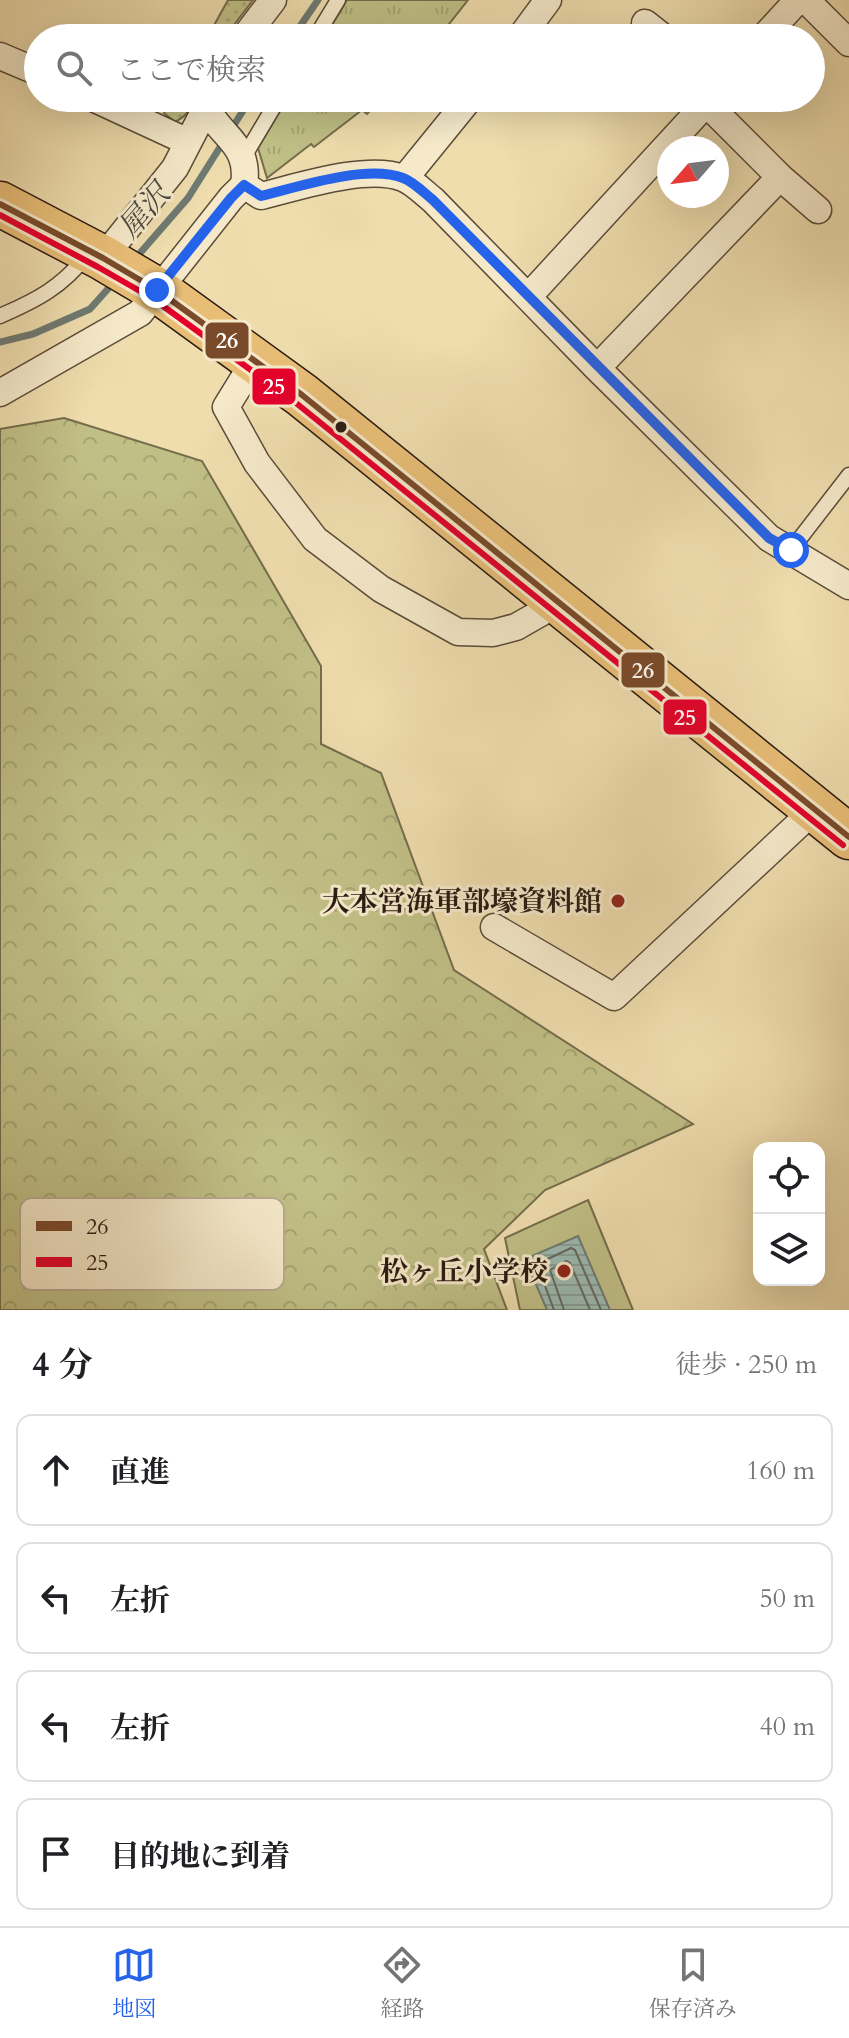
<!DOCTYPE html>
<html lang="ja">
<head>
<meta charset="utf-8">
<style>
	:root { --surface:#fff; --page:#f2f2f2; --text:#202124; --muted:#757577; --line:#e0e0e0; --accent:#2563eb }
	body { margin:0; font-family:Cardo,"Noto Serif JP",serif; background:var(--page); color:var(--text) }
	.controls { position:absolute; right:24px; bottom:24px; display:grid; overflow:hidden; border-radius:16px; box-shadow:0 8px 32px #0002 }
	.controls button { width:72px; height:72px; display:grid; place-items:center; padding:0; border:0; border-bottom:2px solid var(--line); background:var(--surface); color:var(--text); font:40px sans-serif }
	.compass { position:absolute; left:657px; top:136px; width:72px; height:72px; border-radius:50%; background:var(--surface); box-shadow:0 8px 32px #0002; rotate:242deg }
	.stop { position:absolute; width:24px; height:24px; margin:-18px; border:6px solid #2563eb; border-radius:50%; background:#fff }
	.stop.end { background:#2563eb; border-color:#fff; box-shadow:0 2px 8px #0008 }
	.list { margin:0; padding:0; list-style:none }
	h2 { display:flex; justify-content:space-between; align-items:center; height:104px; margin:0; padding:0 32px; font-size:34px }
	h2 small { font-size:26px; font-weight:400; color:var(--muted) }
	.list li { display:grid; grid-template-columns:52px 1fr auto; gap:24px; align-items:center; box-sizing:border-box; height:112px; margin:0 16px 16px; padding:0 16px; border:2px solid var(--line); border-radius:16px }
	.list b { display:block; font-size:30px; white-space:nowrap }
	.list em { font-size:26px; font-style:normal; color:var(--muted) }
	.icon { flex:none; width:44px; height:44px; fill:none; stroke:currentColor; stroke-width:2; stroke-linecap:round; stroke-linejoin:round }
	.map { position:relative; flex:none; width:849px; height:1310px; overflow:hidden }
	.search { position:absolute; background:var(--surface); box-shadow:0 8px 32px #0002; left:24px; right:24px; top:24px; height:88px; display:flex; align-items:center; gap:20px; box-sizing:border-box; padding:0 28px; border-radius:44px; color:var(--muted); font-size:30px }
	.sheet { height:616px; background:var(--surface) }
	nav { display:flex; justify-content:space-around; align-items:center; box-sizing:border-box; height:112px; border-top:2px solid var(--line); background:var(--surface); font-size:22px; color:var(--muted) }
	nav a { display:grid; justify-items:center; gap:4px }
	nav .on { color:var(--accent) }
	.map>svg:first-child { display:block }
	.grass { fill:url(#grass-dots); stroke:#756d4c; stroke-width:2 }
	.forest { fill:url(#forest-crowns); stroke:#756d4c; stroke-width:2 }
	.park { fill:url(#park-tufts); stroke:#756d4c; stroke-width:2 }
	.pitch { fill:#c0bf86; stroke:#756d4c; stroke-width:2 }
	.water { fill:url(#water-rules); stroke:#6e7a72; stroke-width:2 }
	.lines { fill:none; stroke-linecap:round; stroke-linejoin:round }
	.shore { stroke:#636a62; stroke-width:2 }
	.stream { stroke:#6e7a72; stroke-width:7 }
	.lane-casing { stroke:#5b4c39; stroke-width:17 }
	.street-casing { stroke:#5b4c39; stroke-width:29 }
	.highway-casing { stroke:#2a1b12; stroke-width:47 }
	.lane { stroke:#f5e9ca; stroke-width:14 }
	.street { stroke:#f5e9ca; stroke-width:26 }
	.highway { stroke:#e8be77; stroke-width:44 }
	.bus-1-casing { stroke:#f5e9ca; stroke-width:12 }
	.bus-2-casing { stroke:#f5e9ca; stroke-width:12 }
	.bus-1 { stroke:#7a4b2a; stroke-width:6 }
	.bus-2 { stroke:#e4002b; stroke-width:6 }
	.route { stroke:#2563eb; stroke-width:10 }
	.bus-dot { fill:#2a1b12; stroke:#f5e9ca; stroke-width:3 }
	.poi-dot { fill:#8f2418; stroke:#f5e9ca; stroke-width:3 }
	.labels { text-anchor:middle; stroke-width:6; stroke-linejoin:round; paint-order:stroke }
	.poi-label { font-size:28px; font-weight:bold; fill:#2a1b12; stroke:#f5e9ca; text-anchor:end }
	.water-label { font-size:30px; font-style:italic; fill:#4c4b42; stroke:#f5e9ca }
	.key { fill:#f5e9ca; stroke:#b8ab93; stroke-width:2 }
	.key-label { font-size:22px; fill:#2a1b12 }
	.line-badge { stroke:#f5e9ca; stroke-width:3 }
	.badge-label { font-size:22px; text-anchor:middle; font-weight:bold; fill:#fff }
</style>
</head>
<body>
<div class="map">
<svg width="849" height="1310" viewBox="0 0 849 1310">
	<defs>
		<pattern id="grass-dots" width="8" height="8" patternUnits="userSpaceOnUse" patternTransform="scale(2)"><rect width="8" height="8" fill="#c0bf86"/><path d="M2 2h.1M6 6h.1" fill="none" stroke="#a5a473" stroke-width="1.8" stroke-linecap="round"/></pattern>
		<pattern id="forest-crowns" width="20" height="18" patternUnits="userSpaceOnUse" patternTransform="scale(2)"><rect width="20" height="18" fill="#c0bf86"/><path d="M2 6a3 3 0 1 1 6 0M12 15a3 3 0 1 1 6 0" fill="none" stroke="#a5a473"/></pattern>
		<pattern id="park-tufts" width="24" height="20" patternUnits="userSpaceOnUse" patternTransform="scale(2)"><rect width="24" height="20" fill="#c0bf86"/><path d="M3 7l-1-3M5 7V3M7 7l1-3M15 17l-1-3M17 17v-4M19 17l1-3" fill="none" stroke="#a5a473"/></pattern>
		<pattern id="water-rules" width="6" height="5" patternUnits="userSpaceOnUse" patternTransform="scale(2)"><rect width="6" height="5" fill="#9cbab2"/><path d="M0 2.5h6" fill="none" stroke="#879f98"/></pattern>
	</defs>
	<rect width="100%" height="100%" fill="#efddae"/>
	<filter id="stains"><feTurbulence type="fractalNoise" baseFrequency=".0025" numOctaves="4"/><feColorMatrix values="0 0 0 0 .2 0 0 0 0 .09 0 0 0 0 .02 0 0 0 .5 -.17"/></filter>
	<radialGradient id="worn" r=".72"><stop offset=".6" stop-color="#630" stop-opacity="0"/><stop offset="1" stop-color="#630" stop-opacity=".3"/></radialGradient>
	<path class="grass" d="M 228,0 L 253,0 L 224,38 L 207,38 Z
		M 173,98 L 191,98 C 191,111 186,116 175,122 L 164,113 Z"/>
	<path class="forest" d="M 64,418 L 202,461 L 321,666 L 321,744 L 381,773 L 454,970 L 693,1124 L 545,1190 L 484,1249 L 507,1310 L 0,1310 L 0,429 Z"/>
	<path class="park" d="M 347,0 L 468,0 L 438,38 L 324,38 Z
		M 288,98 L 382,98 L 367,114 L 362,110 L 314,147 L 311,144 L 267,178 L 258,148 Z"/>
	<path class="pitch" d="M 588,1200 L 633,1310 L 520,1310 L 505,1238 Z"/>
	<path class="water" d="M 578,1236 L 610,1310 L 547,1310 L 525,1259 Z"/>
	<g class="lines">
		<path class="shore" d="M 554,1310 L 537,1264 L 571,1248 L 575,1250 L 601,1310
			M 564,1310 L 550,1270 L 566,1261 L 570,1263 L 590,1310"/>
		<path class="stream" d="M 292,38 L 318,0
			M 134,260 L 188,198 L 251,98
			M 0,342 L 33,334 L 90,309 L 115,281"/>
		<defs>
			<path id="lane" d="M 315,38 L 338,0
				M 244,157 L 279,98
				M 0,316 C 37,300 62,287 87,255
				M 791,550 L 849,475"/>
			<path id="street" d="M 806,0 L 849,43
				M 645,23 L 664,38
				M 244,38 L 273,0
				M 520,38 L 548,0
				M 763,38 L 798,0
				M 0,56 L 38,72
				M 93,98 L 188,142
				M 707,104 L 780,177 L 818,210
				M 405,178 L 470,98
				M 244,185 L 261,196 C 298,187 367,164 403,178 C 414,182 424,193 433,200 L 597,368 L 769,538 L 849,586
				M 103,258 L 175,168 L 206,108
				M 528,297 L 711,98
				M 255,360 L 226,407 L 257,463 L 315,539 L 381,589 L 458,632 L 493,633 L 516,627 L 558,603
				M 597,368 L 780,177
				M 0,393 L 140,313 L 231,198 L 244,185 C 251,139 213,136 204,98
				M 494,927 L 614,997 L 814,810"/>
			<path id="highway" d="M 0,204 L 103,258 L 157,290 L 302,395 L 849,837"/>
		</defs>
		<use href="#lane" class="lane-casing"/>
		<use href="#street" class="street-casing"/>
		<use href="#highway" class="highway-casing"/>
		<use href="#lane" class="lane"/>
		<use href="#street" class="street"/>
		<use href="#highway" class="highway"/>
		<defs>
			<path id="bus-1" d="M 0,204 L 103,258 L 157,290 L 302,395 L 849,837"/>
			<path id="bus-2" d="M 0,215 L 98,267 L 152,298 L 296,403 L 843,845"/>
		</defs>
		<use href="#bus-1" class="bus-1-casing"/>
		<use href="#bus-2" class="bus-2-casing"/>
		<use href="#bus-1" class="bus-1"/>
		<use href="#bus-2" class="bus-2"/>
	</g>
	<g class="lines">
		<path class="route" d="M 157,290 L 231,198 L 244,185 L 261,196 C 298,187 366,164 403,178 C 414,182 424,193 433,200 L 769,538 L 791,550"/>
	</g>
	<circle class="bus-dot" cx="341" cy="427" r="7"/>
	<g class="poi-dot">
		<circle cx="618" cy="901" r="8"/>
		<circle cx="564" cy="1271" r="8"/>
	</g>
	<g class="labels">
		<g class="poi-label">
			<text x="602" y="911">大本営海軍部壕資料館</text>
			<text x="548" y="1281">松ヶ丘小学校</text>
		</g>
		<g class="water-label">
			<text transform="translate(144 211) rotate(-49)" y="10">犀沢</text>
		</g>
	</g>
	<rect x="20" y="1198" width="264" height="92" rx="12" class="key"/>
	<rect x="36" y="1221" width="36" height="10" fill="#7a4b2a"/>
	<rect x="36" y="1257" width="36" height="10" fill="#e4002b"/>
	<g class="key-label">
		<text x="86" y="1234">26</text>
		<text x="86" y="1270">25</text>
	</g>
	<g class="line-badge">
		<rect x="204" y="321" width="46" height="39" rx="8" fill="#7a4b2a"/>
		<rect x="251" y="367" width="46" height="39" rx="8" fill="#e4002b"/>
		<rect x="620" y="651" width="46" height="38" rx="8" fill="#7a4b2a"/>
		<rect x="662" y="698" width="46" height="38" rx="8" fill="#e4002b"/>
	</g>
	<g class="badge-label">
		<text x="227" y="348">26</text>
		<text x="274" y="394">25</text>
		<text x="643" y="678">26</text>
		<text x="685" y="725">25</text>
	</g>
	<rect width="100%" height="100%" filter="url(#stains)"/>
	<rect width="100%" height="100%" fill="url(#worn)"/>
</svg>
<div class="controls">
<button><svg class="icon" aria-label="locate" viewBox="0 0 24 24"><circle cx="12" cy="12" r="6"/><path d="M12 2v4M12 18v4M2 12h4M18 12h4"/></svg></button>
<button><svg class="icon" aria-label="layers" viewBox="0 0 24 24"><path d="M12 4l9 5-9 5-9-5zM3 14l9 5 9-5"/></svg></button>
</div>
<svg class="compass" viewBox="-18 -18 36 36"><path d="M0-13l5 13h-10z" fill="#e53935"/><path d="M0 13l5-13h-10z" fill="#757577"/></svg>
<div class="stop" style="left:791px;top:550px"></div>
<div class="stop end" style="left:157px;top:290px"></div>
<div class="search"><svg class="icon" aria-label="search" viewBox="0 0 24 24"><circle cx="10" cy="10" r="6"/><path d="M15 15l6 6"/></svg>ここで検索</div>
</div>
<section class="sheet">
<h2>4 分<small>徒歩 · 250 m</small></h2>
<ul class="list">
<li><svg class="icon" aria-label="ahead" viewBox="0 0 24 24"><path d="M12 20V5M6 11l6-6 6 6"/></svg><div><b>直進</b></div><em>160 m</em></li>
<li><svg class="icon" aria-label="left" viewBox="0 0 24 24"><path d="M17 20v-9H6M10 6l-5 5 5 5"/></svg><div><b>左折</b></div><em>50 m</em></li>
<li><svg class="icon" aria-label="left" viewBox="0 0 24 24"><path d="M17 20v-9H6M10 6l-5 5 5 5"/></svg><div><b>左折</b></div><em>40 m</em></li>
<li><svg class="icon" aria-label="arrive" viewBox="0 0 24 24"><path d="M6 21V4h12l-3 4 3 4H6"/></svg><div><b>目的地に到着</b></div></li>
</ul>
</section>
<nav>
<a class="on"><svg class="icon" aria-label="map" viewBox="0 0 24 24"><path d="M3 6l6-2 6 2 6-2v14l-6 2-6-2-6 2zM9 4v14M15 6v14"/></svg>地図</a>
<a><svg class="icon" aria-label="directions" viewBox="0 0 24 24"><path d="M12 3l9 9-9 9-9-9zM9 14v-3h6M13 9l2 2-2 2"/></svg>経路</a>
<a><svg class="icon" aria-label="saved" viewBox="0 0 24 24"><path d="M7 4h10v16l-5-4-5 4z"/></svg>保存済み</a>
</nav>
</body>
</html>
